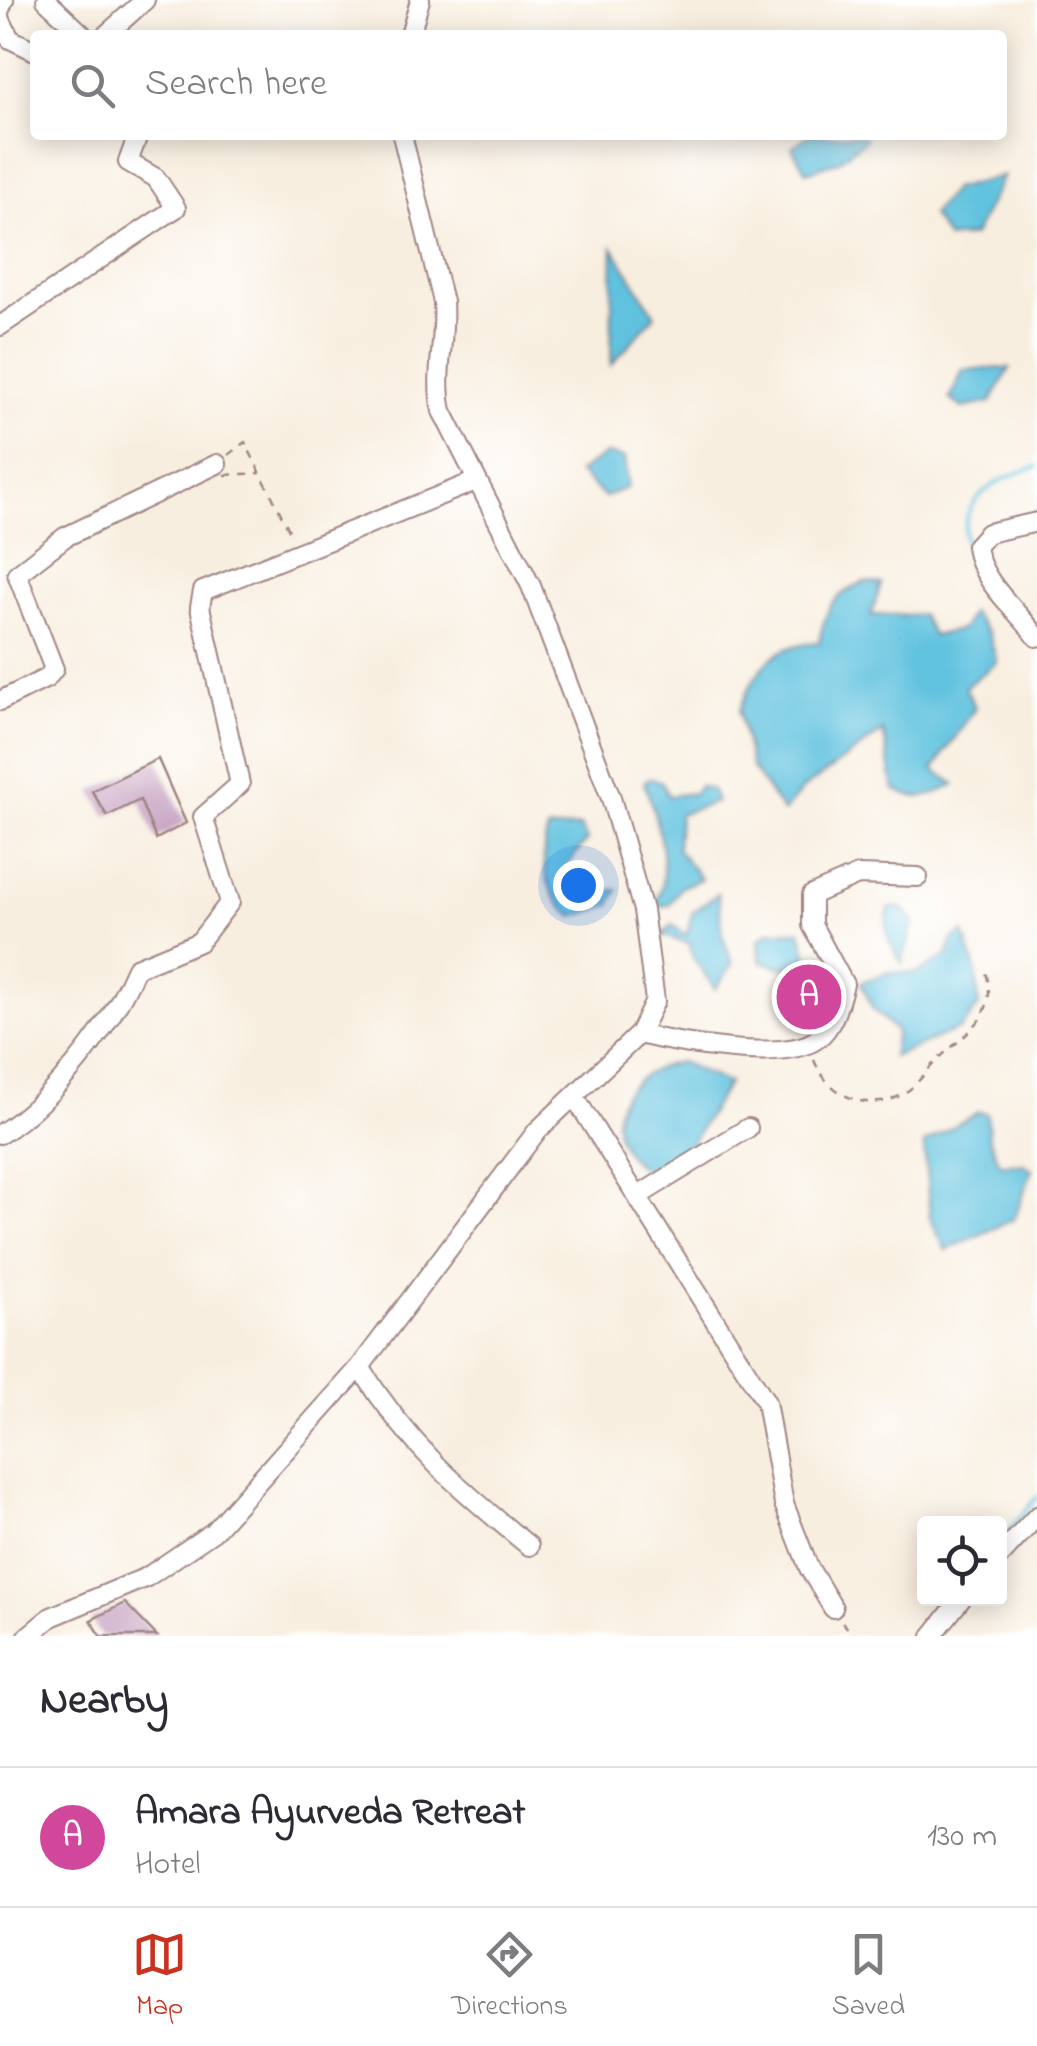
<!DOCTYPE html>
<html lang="en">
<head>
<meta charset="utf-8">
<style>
	:root { --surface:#fff; --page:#f7f7f7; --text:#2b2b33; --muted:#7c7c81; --line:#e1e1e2; --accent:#c8321e }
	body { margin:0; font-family:"Indie Flower",sans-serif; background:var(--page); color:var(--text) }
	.controls { position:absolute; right:30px; bottom:30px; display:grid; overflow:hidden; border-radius:10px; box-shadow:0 5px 25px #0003 }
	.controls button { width:90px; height:90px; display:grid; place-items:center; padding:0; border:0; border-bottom:2px solid var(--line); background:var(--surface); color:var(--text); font:50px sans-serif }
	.you { position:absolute; left:578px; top:885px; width:35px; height:35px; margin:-25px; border:8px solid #fff; border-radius:50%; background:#1a73e8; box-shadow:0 0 0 15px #1a73e833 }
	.badge { display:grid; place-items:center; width:65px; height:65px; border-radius:50%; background:var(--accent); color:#fff; font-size:32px; font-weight:700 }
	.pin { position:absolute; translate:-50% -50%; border:5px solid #fff; box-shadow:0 2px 10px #0006 }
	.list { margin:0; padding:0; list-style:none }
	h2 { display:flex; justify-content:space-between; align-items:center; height:130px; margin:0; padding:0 40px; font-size:42px }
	h2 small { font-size:32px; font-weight:400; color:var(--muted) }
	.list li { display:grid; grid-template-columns:65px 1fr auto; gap:30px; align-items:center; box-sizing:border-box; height:140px; padding:0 40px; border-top:2px solid var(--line) }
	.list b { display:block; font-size:38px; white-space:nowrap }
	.list p { margin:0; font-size:32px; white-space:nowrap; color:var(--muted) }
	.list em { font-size:32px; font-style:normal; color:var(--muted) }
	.icon { flex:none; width:55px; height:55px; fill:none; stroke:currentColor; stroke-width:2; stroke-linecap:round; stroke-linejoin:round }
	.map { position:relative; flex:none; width:1037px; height:1636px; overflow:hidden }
	.search { position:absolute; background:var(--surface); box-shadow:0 5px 25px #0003; left:30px; right:30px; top:30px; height:110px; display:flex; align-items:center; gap:25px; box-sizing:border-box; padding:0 35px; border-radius:10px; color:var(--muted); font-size:38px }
	.sheet { height:270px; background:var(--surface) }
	nav { display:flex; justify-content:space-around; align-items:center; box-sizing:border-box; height:140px; border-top:2px solid var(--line); background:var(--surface); font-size:28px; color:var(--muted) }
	nav a { display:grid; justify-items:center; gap:5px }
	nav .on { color:var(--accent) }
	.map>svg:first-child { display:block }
	.water { fill:#61c2df; stroke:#567085; stroke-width:2.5 }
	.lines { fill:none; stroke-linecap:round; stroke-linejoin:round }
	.stream { stroke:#61c2df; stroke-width:4 }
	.building { fill:#c39cbd }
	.minor-casing { stroke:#a18685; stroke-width:22 }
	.path { stroke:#a18685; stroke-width:2.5; stroke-dasharray:8 8; stroke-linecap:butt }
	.minor { stroke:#fff; stroke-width:18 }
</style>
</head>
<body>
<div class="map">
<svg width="1037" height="1636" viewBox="0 0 1037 1636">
	<rect width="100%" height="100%" fill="#fff"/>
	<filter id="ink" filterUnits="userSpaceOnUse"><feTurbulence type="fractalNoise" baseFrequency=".01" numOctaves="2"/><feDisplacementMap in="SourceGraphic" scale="20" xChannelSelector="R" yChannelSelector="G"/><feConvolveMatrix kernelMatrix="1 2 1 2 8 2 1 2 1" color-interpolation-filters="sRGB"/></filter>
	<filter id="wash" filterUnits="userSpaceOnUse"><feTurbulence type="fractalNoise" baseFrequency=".0048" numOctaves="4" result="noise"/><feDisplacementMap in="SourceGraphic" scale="40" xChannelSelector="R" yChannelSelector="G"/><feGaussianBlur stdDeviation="2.25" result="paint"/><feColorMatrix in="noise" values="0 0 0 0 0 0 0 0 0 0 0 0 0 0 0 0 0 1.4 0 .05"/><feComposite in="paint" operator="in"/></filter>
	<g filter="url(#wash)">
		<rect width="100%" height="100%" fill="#f8eedf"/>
		<path class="water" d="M 809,135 L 863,135 L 866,139 L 837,162 L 806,172 L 792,147 Z
			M 1003,176 L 973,236 L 947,239 L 931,215 L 953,189 Z
			M 613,248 L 655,315 L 611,365 Z
			M 1010,368 L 991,402 L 963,408 L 950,399 L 963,370 Z
			M 606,454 L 624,458 L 628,487 L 605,497 L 578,473 Z
			M 865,582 L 881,584 L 871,615 L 921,615 L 933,636 L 962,629 L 971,612 L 989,635 L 997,662 L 965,687 L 975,708 L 933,770 L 955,784 C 932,797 918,803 894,789 L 883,731 L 803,789 L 783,812 L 751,766 L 739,711 C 755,671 772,644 819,642 C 826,607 832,596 865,582 Z
			M 650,778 L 662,782 L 668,796 L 694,793 L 699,786 L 711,789 L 716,802 L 679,814 L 677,849 L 701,879 L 681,887 L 669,905 L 653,906 C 675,879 656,814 644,782 Z
			M 580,827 L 587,840 L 570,861 L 565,876 L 579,890 L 618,890 L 610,905 L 574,917 C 546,897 538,861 548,830 Z
			M 718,893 L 723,937 L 733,964 L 715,989 L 692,956 L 690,944 L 662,935 L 672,925 L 687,935 L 692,913 Z
			M 889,908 L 903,908 L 914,922 L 902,963 C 889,945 882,929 889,908 Z
			M 770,931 L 801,931 L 809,961 L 784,968 L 760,961 L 759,939 Z
			M 964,932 L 976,970 L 979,1006 L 960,1029 L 892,1057 L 896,1031 L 873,1009 L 861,982 L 889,972 L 917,973 L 947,956 L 953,939 Z
			M 680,1062 L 728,1083 L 680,1161 L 654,1176 C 590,1139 612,1074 680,1062 Z
			M 978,1112 L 987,1114 L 989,1138 L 1000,1164 L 1023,1164 L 1032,1170 L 1014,1219 L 946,1250 L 930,1218 L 924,1144 Z"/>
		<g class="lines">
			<path class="stream" d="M 978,577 C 968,565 967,556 965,540 C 960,497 1001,476 1037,467
				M 1000,1541 L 1037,1497
				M 916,1636 L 949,1598"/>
		</g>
		<g id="blocks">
			<path class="building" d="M 158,759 L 186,823 L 156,839 L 140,800 L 107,816 L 92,791 Z
				M 125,1603 L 157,1636 L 101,1636 L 91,1620 Z"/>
		</g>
	</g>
	<g filter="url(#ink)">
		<use href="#blocks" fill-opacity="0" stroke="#a18685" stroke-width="2.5"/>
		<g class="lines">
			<defs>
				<path id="minor" d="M 46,0 L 83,35
					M 0,9 L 4,0
					M 0,18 L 10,39 L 35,51
					M 106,35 L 145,0
					M 410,35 L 420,0
					M 0,326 L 176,208 L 156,178 L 128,162 L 138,135
					M 1037,522 L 988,533 L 976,546 C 980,581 1017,610 1037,637
					M 0,701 L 47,678 L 54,669 L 17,574 L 65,537 L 217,464
					M 639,1034 C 676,1043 787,1063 817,1039 C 834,1026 839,1003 844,984 L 812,925 L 812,895 L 858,875 L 918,877
					M 574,1096 L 766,1402 L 784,1504 L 809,1568 L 833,1608
					M 0,1134 C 52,1102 112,1025 136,968 L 199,942 L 230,902 L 203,817 L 240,784 L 200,607 L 203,591 L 476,481
					M 638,1196 L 748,1128
					M 360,1367 C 409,1446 458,1488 529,1546
					M 1000,1556 L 1037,1516
					M 28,1636 L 51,1617 L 147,1577 L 213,1532 L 360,1367 L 537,1131 L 639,1034 L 655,1001 L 643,910 L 611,798 L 531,586 L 442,411 C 434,374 446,340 443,302 L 402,135
					M 932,1636 L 962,1598"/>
			</defs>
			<use href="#minor" class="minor-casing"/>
			<path class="path" d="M 228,455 L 245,442 L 292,536
				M 225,475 L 261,473
				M 814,1060 C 826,1091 861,1112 895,1098 C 913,1091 923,1075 935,1062 C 965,1033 1001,1017 985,969
				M 842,1622 L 855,1636"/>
			<use href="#minor" class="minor"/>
		</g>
	</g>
</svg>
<div class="controls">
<button><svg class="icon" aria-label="locate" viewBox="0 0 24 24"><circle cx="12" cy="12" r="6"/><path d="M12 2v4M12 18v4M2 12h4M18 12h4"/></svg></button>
</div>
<div class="you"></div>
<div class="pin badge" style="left:809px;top:997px;background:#d1479c">A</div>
<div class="search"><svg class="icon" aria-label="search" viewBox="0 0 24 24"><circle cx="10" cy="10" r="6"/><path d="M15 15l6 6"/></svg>Search here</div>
</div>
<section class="sheet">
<h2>Nearby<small></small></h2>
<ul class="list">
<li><span class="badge" style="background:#d1479c">A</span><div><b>Amara Ayurveda Retreat</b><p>Hotel</p></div><em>130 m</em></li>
</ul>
</section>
<nav>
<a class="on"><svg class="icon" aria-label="map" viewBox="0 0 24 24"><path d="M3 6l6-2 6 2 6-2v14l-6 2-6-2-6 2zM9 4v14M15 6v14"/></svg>Map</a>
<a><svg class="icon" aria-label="directions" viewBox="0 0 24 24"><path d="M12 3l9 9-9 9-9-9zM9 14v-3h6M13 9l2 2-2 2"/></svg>Directions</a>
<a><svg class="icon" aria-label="saved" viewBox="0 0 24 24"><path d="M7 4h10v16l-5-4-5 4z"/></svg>Saved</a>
</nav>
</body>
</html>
